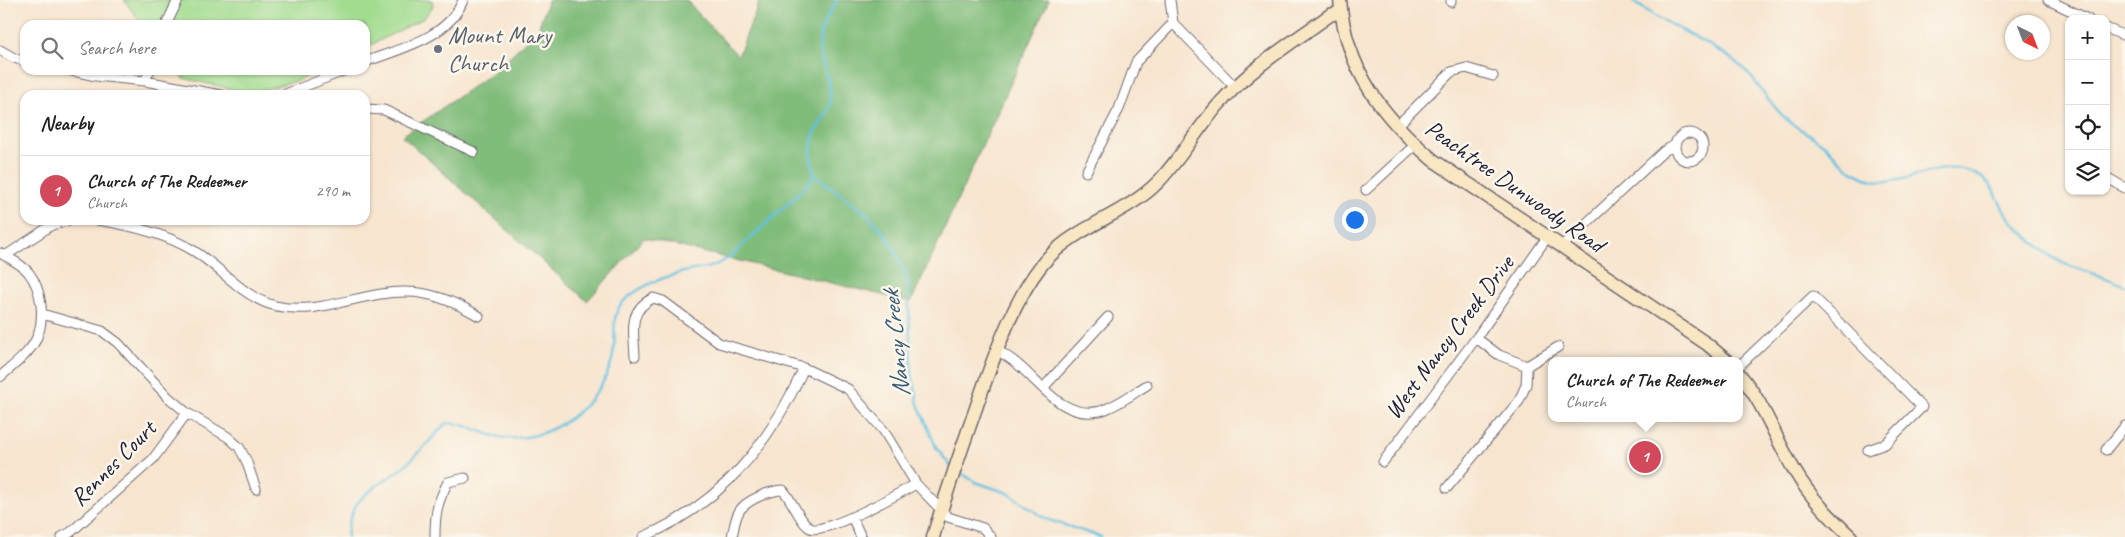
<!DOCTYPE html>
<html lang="en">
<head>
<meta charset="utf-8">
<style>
	:root { --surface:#fff; --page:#f2f2f2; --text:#202124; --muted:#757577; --line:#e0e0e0; --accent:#d1495b }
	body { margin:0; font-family:Caveat,sans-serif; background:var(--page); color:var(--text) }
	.controls { position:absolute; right:15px; top:15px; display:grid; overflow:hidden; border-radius:10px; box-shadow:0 1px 4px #0004 }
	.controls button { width:45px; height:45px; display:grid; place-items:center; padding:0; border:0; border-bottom:1px solid var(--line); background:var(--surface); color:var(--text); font:25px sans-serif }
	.compass { position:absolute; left:2005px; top:15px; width:45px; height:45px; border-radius:50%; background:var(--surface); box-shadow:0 1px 4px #0004; rotate:138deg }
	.you { position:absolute; left:1354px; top:219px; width:18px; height:18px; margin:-12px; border:4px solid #fff; border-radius:50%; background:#1a73e8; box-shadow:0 0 0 8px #1a73e833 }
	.badge { display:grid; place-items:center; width:32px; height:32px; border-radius:50%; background:var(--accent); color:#fff; font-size:16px; font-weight:700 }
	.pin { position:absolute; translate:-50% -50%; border:2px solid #fff; box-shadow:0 1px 5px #0006 }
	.popup { position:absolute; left:1548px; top:357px; width:195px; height:65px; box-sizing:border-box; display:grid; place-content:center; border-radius:10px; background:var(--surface); filter:drop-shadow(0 1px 4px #0005); font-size:16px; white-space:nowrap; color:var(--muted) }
	.popup b { font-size:19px; color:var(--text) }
	.popup::after { content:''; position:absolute; left:50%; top:100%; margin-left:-10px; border:10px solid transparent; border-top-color:var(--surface) }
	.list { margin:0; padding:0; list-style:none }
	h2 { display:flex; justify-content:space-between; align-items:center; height:65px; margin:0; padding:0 20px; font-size:21px }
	h2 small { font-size:16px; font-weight:400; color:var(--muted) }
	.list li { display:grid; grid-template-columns:32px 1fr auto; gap:15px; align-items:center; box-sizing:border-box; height:70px; padding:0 20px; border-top:1px solid var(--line) }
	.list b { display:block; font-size:19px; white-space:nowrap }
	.list p { margin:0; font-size:16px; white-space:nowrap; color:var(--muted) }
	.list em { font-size:16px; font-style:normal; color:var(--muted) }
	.icon { flex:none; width:28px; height:28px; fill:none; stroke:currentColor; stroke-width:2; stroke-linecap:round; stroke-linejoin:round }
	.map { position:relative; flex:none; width:2125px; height:537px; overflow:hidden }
	.search { position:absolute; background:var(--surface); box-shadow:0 1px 4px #0004; left:20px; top:20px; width:350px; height:55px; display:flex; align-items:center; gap:12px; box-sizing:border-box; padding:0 18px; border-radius:15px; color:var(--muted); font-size:19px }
	.panel { position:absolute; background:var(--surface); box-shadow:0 1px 4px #0004; left:20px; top:90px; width:350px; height:135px; border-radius:15px }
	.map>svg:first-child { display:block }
	.green { fill:#a1dc8f; stroke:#627f65 }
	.forest { fill:#80bc7a; stroke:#516f5a }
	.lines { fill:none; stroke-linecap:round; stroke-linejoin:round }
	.stream { stroke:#62c1e1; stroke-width:2.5 }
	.street-casing { stroke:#6d666f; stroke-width:11 }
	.secondary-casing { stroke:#6d666f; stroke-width:15 }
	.street { stroke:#fff; stroke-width:9 }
	.secondary { stroke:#f9e7c3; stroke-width:12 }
	.worship-dot { fill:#6b7280; stroke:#fbf7ec; stroke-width:2 }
	.labels { text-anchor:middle; stroke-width:5; stroke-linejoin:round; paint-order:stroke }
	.worship-label { font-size:24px; fill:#5b616d; stroke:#fbf7ec; text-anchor:start }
	.street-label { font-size:24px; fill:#22223b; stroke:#fbf7ec }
	.water-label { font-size:25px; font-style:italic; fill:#385a75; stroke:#fbf7ec }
</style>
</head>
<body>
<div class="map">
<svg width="2125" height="537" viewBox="0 0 2125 537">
	<rect width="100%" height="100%" fill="#fbf7ec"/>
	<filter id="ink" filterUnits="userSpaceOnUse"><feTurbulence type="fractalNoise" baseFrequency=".02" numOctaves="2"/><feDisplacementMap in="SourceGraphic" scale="10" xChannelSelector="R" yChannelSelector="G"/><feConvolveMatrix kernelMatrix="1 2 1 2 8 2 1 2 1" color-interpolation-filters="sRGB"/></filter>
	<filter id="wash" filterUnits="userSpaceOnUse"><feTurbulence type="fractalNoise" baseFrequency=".0096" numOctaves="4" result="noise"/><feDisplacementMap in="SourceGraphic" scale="20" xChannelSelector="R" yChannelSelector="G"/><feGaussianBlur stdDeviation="1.12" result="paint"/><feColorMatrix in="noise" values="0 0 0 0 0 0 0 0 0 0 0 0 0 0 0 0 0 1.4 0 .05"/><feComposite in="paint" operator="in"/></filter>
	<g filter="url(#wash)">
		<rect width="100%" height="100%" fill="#f7e5cf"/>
		<path class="green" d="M 124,0 L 432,0 L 433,6 L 424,18 L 365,48 L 365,25 L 143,25 Z
			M 177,70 L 320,70 L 300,80 L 249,93 L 183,78 Z"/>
		<path class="forest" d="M 548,0 L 686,0 L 738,56 L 760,0 L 1049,0 L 911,302 L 644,238 L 587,301 L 402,136 L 495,71 L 538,29 Z"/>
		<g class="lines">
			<path class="stream" d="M 837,0 C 832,10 822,23 820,35 C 816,59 833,79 830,103 C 828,114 821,121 816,130 C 809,144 810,161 815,175 L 868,215 L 885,234 L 894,249 L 908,282 L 911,368 L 918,404 L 936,447 L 951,467
				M 1632,0 C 1663,25 1701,36 1733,60 C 1754,75 1765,98 1783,116 C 1795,129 1812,134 1826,146 C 1838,158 1847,170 1863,177 C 1906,194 1933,154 1977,175 C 1994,183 1996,198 2005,212 C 2013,224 2024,234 2034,242 C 2043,251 2053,259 2065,264 C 2085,272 2105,276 2125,286
				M 958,471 L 975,482 L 1008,493 L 1046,519 L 1101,537
				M 347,537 C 350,494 373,491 402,468 C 418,455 432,438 446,423 C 471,423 484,437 508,438 C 557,441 608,398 614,349 C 616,331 610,312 626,299 C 641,286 661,278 680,273 C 702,267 709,271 730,257 L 796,196 L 815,175"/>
		</g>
	</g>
	<g filter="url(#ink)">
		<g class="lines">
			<defs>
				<path id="street" d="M 1170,0 L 1173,23 L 1235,87
					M 1451,0 L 1451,2
					M 2048,0 L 2088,19
					M 166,25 L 178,0
					M 2106,28 L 2125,36
					M 0,50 L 14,58 L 25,61
					M 365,62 C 399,49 449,38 463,0
					M 68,70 L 96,76 L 145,81 L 221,95
					M 145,81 L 150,70
					M 283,95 L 346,70
					M 365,109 L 384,110 L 474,152
					M 1396,127 L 1451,72 L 1466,68 L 1493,76
					M1675 147a14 14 0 1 1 28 0a14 14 0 1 1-28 0Z
					M 1086,172 L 1119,109 L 1136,62 L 1173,23
					M 2106,177 L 2125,188
					M 1366,190 L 1415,145
					M 97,220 C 130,225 165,233 194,251 C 222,268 243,298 276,306 C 321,316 362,291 407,292 C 433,292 457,303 479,316
					M 1562,246 L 1664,151 L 1675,145
					M 0,253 C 9,258 23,265 29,273 C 42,290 45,318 37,337 C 31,353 12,366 0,377
					M 5,256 L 52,225 L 71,220
					M 42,314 L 102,331 L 118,343 L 168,397 L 187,413 L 228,437 L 239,447 L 246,460 L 256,489
					M 1476,338 L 1499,355 L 1527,366
					M 997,350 C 1003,354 1010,358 1016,363 C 1040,382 1063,420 1100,411 C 1117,406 1132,394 1147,385
					M 635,356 C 634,332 627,311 653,298 L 663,301 L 719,343 L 804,368 L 848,389 L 884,431 L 916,484 L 948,517 L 983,528 L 991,537
					M 1527,366 L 1558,347
					M 1739,366 L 1813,296 L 1922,407 L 1885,444 L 1868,450
					M 1043,388 L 1108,317
					M 2106,450 L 2125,426
					M 1383,462 L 1477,337 L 1548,236
					M 1447,488 L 1519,401 L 1526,385 L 1527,366
					M 852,517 L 861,537
					M 62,537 L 71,532 L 153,459 L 187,413
					M 435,537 C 435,513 437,503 448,482 L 465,478
					M 643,537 C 723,503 769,444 804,368
					M 732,537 C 734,528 735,517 740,510 C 747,500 771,490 783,490 C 792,500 800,522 810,528 C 823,536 900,493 916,484"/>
				<path id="secondary" d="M 1340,0 C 1346,70 1382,116 1433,160 L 1707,344 L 1727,361
					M 1739,374 C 1764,402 1776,441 1796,473 C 1810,497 1831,518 1851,537
					M 933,537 C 946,493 961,451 976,408 C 992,362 1018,283 1055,251 C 1086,223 1129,212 1158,182 C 1182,157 1198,127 1221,102 C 1252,67 1293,42 1330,15 L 1341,12"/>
			</defs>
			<use href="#street" class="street-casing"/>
			<use href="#secondary" class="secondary-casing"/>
			<use href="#street" class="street"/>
			<use href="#secondary" class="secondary"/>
		</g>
	</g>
	<circle class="worship-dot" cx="438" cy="49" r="5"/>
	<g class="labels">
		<g class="worship-label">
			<text x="448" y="43">Mount Mary<tspan x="448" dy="28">Church</tspan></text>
		</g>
		<g class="street-label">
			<text transform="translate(1515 186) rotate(35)" y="8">Peachtree Dunwoody Road</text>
			<text transform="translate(1449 337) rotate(-53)" y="8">West Nancy Creek Drive</text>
			<text transform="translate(113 463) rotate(-45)" y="8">Rennes Court</text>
		</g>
		<g class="water-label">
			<text transform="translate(895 344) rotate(-96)" y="9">Nancy Creek</text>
		</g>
	</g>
</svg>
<div class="controls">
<button>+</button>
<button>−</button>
<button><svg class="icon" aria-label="locate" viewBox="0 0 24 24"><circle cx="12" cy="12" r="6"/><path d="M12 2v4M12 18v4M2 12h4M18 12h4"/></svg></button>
<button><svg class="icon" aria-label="layers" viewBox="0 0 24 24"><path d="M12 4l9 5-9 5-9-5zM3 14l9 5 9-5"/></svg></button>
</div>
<svg class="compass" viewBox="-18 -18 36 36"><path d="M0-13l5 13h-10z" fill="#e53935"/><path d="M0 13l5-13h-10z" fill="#757577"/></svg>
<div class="you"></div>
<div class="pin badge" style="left:1645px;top:457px">1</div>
<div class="popup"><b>Church of The Redeemer</b>Church</div>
<div class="search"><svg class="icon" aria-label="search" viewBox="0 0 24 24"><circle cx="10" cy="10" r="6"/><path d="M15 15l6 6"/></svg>Search here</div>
<section class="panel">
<h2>Nearby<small></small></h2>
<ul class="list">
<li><span class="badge">1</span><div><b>Church of The Redeemer</b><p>Church</p></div><em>290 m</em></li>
</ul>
</section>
</div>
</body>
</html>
